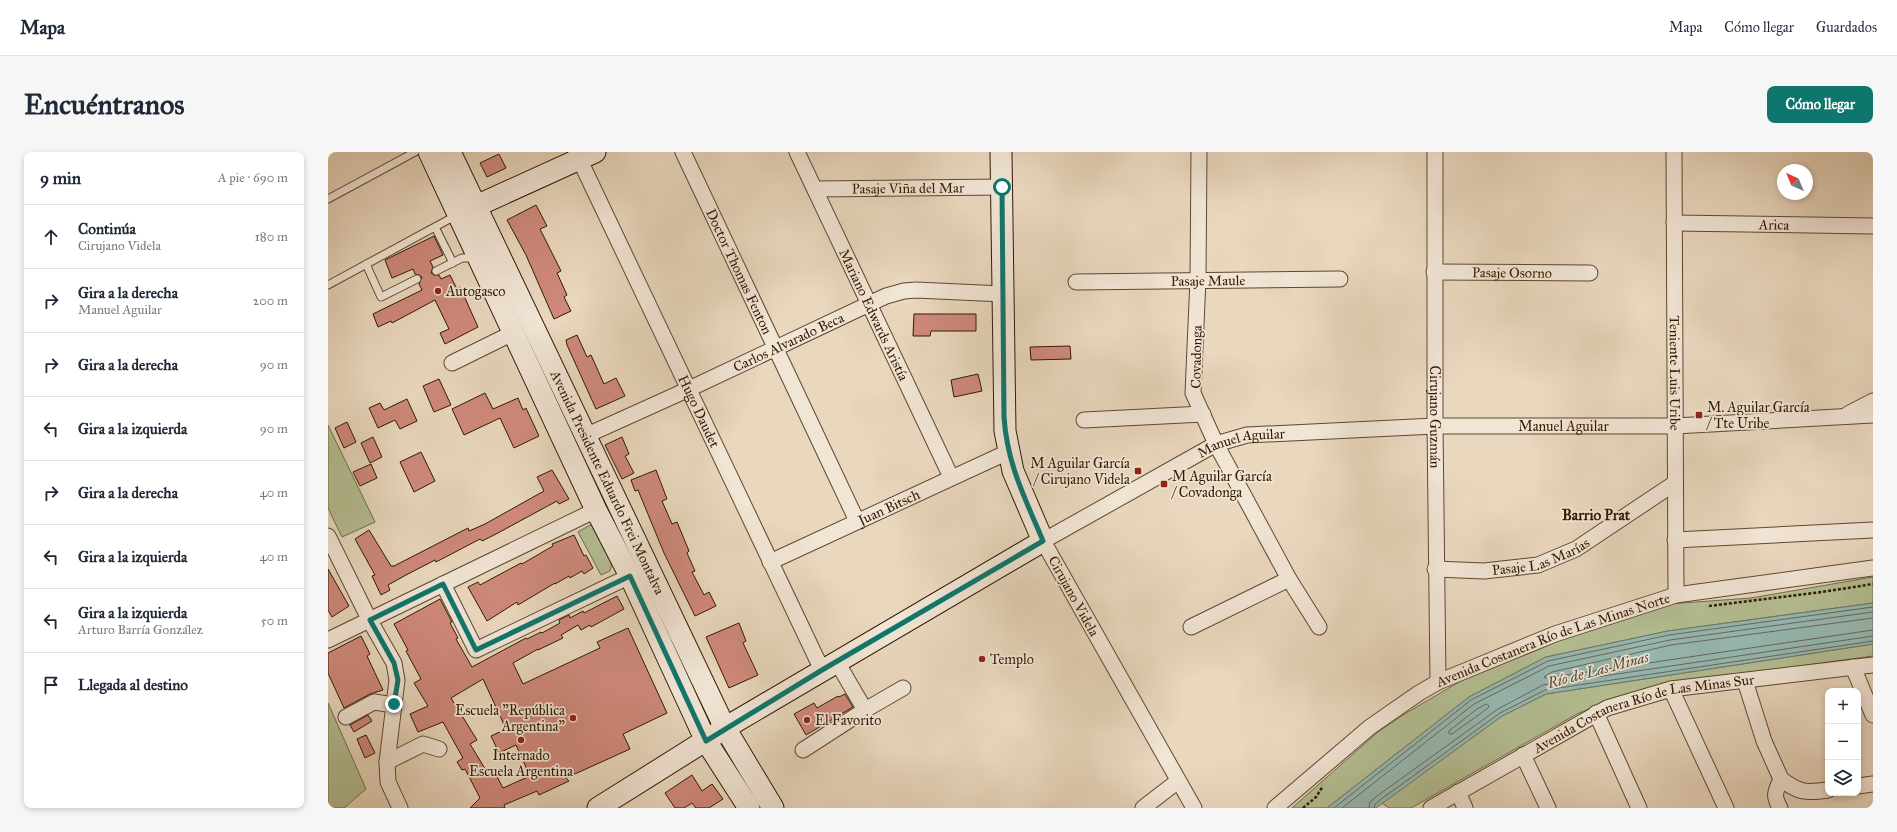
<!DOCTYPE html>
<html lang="es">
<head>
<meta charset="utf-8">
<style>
	:root { --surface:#fff; --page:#f6f6f7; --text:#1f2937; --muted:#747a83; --line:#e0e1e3; --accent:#0f766e }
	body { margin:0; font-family:"IM FELL Great Primer",serif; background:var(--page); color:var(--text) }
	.controls { position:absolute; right:12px; bottom:12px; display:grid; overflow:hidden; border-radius:8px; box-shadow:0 2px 6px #0003 }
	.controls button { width:36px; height:36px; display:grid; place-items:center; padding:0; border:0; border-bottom:1px solid var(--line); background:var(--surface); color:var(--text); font:20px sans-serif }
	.compass { position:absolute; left:1449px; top:12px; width:36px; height:36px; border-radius:50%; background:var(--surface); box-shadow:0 2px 6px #0003; rotate:316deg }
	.stop { position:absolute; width:12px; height:12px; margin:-9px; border:3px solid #0f766e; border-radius:50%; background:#fff }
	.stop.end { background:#0f766e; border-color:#fff; box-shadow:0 1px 4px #0008 }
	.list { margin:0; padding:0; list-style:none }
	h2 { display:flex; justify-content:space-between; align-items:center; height:52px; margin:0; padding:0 16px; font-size:17px }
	h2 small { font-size:13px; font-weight:400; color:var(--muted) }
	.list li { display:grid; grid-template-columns:26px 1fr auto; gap:12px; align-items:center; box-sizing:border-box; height:64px; padding:0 16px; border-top:1px solid var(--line) }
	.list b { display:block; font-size:15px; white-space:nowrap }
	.list p { margin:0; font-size:13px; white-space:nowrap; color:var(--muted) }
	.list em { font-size:13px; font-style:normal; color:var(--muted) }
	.icon { flex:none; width:22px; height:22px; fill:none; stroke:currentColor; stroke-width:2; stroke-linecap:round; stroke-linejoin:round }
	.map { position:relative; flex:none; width:1545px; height:656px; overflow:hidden; border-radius:8px }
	header { display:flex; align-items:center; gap:24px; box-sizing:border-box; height:56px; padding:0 20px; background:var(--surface); border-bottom:1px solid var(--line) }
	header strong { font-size:19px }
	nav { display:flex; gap:22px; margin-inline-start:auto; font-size:14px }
	.intro { display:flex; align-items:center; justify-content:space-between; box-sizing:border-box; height:96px; padding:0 24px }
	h1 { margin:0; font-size:28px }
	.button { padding:10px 18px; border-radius:8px; background:var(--accent); color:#fff; font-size:14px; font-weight:700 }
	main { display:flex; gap:24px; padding:0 24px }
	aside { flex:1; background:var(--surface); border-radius:8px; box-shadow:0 2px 6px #0003 }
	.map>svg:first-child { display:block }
	.green { fill:#b4bf93; stroke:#726c4a }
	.water { fill:#97b9b3; stroke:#6e796c }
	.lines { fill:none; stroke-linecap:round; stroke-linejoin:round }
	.shore { stroke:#64695a; stroke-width:1 }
	.building { fill:#cf897b; stroke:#301901; fill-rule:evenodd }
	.lane-casing { stroke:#5e4830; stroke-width:9 }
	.street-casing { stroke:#5e4830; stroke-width:17 }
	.secondary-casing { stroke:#301901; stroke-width:23 }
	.path { stroke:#301901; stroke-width:2.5; stroke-dasharray:3 2; stroke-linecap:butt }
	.lane { stroke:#f1e5d5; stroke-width:7 }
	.street { stroke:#f1e5d5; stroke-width:15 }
	.secondary { stroke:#f1e5d5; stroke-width:21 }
	.route { stroke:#0f766e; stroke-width:5 }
	.poi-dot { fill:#8f2418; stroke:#f1e5d5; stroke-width:1.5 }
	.labels { text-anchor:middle; stroke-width:3.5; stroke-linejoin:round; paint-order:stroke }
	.street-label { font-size:14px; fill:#301901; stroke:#f1e5d5 }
	.poi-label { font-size:14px; fill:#301901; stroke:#f1e5d5; text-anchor:start }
	.neighbourhood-label { font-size:15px; font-weight:bold; fill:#301901; stroke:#f1e5d5 }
	.water-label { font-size:15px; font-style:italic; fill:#4f4936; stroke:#f1e5d5 }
</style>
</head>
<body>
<header>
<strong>Mapa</strong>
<nav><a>Mapa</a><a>Cómo llegar</a><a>Guardados</a></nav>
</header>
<div class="intro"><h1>Encuéntranos</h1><a class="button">Cómo llegar</a></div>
<main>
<aside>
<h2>9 min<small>A pie · 690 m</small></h2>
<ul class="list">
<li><svg class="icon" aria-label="ahead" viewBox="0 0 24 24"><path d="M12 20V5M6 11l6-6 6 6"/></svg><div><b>Continúa</b><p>Cirujano Videla</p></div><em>180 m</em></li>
<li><svg class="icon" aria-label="right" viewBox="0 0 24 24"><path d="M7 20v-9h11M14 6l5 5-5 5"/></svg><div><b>Gira a la derecha</b><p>Manuel Aguilar</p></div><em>200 m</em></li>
<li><svg class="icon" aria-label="right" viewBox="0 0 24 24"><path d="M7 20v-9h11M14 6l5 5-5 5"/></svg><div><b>Gira a la derecha</b></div><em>90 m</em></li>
<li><svg class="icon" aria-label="left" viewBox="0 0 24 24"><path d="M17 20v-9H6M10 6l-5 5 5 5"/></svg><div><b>Gira a la izquierda</b></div><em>90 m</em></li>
<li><svg class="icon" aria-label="right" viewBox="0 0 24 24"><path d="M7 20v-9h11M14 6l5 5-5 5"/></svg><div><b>Gira a la derecha</b></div><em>40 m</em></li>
<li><svg class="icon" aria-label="left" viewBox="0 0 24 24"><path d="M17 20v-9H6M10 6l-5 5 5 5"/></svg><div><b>Gira a la izquierda</b></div><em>40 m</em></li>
<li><svg class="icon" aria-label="left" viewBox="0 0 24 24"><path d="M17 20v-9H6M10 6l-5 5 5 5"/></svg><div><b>Gira a la izquierda</b><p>Arturo Barría González</p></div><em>50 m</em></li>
<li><svg class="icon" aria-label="arrive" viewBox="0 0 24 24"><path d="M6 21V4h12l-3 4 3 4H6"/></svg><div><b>Llegada al destino</b></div></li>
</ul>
</aside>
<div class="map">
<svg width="1545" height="656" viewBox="0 0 1545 656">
	<rect width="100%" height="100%" fill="#e9d7be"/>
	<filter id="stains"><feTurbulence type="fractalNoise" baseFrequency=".005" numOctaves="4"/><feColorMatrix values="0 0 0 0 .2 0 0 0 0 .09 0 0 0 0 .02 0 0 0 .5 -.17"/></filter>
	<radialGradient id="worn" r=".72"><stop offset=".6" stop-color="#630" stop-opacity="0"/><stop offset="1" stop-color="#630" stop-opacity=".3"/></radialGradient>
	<path class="green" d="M 0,273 L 47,370 L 14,385 L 0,356 Z
		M 262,373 L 269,377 L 284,410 L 282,419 L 273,423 L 250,380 Z
		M 1545,425 L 1545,451 L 1340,479 L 1218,505 L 1141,545 L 999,656 L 964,656 L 1050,580 L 1075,563 L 1136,527 L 1202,498 L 1340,452 L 1423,446 Z
		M 1545,492 L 1545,504 L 1331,533 L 1279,549 L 1249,562 L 1083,656 L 1061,656 L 1054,651 L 1174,564 L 1218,542 Z
		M 0,551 L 38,637 L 16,656 L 0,656 Z"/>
	<path class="water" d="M 1545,451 L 1545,492 L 1218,542 L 1174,564 L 1048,656 L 999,656 L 1141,545 L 1218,505 L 1340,479 Z"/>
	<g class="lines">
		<path class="shore" d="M 1545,466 L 1343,493 L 1224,520 L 1216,525 L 1218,526 L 1545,478
			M 1159,552 L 1161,554 L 1160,556 L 1124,582 L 1121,582 L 1121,579 L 1149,557 Z
			M 1006,656 L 1143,548 L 1220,509 L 1341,483 L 1545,455
			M 1014,656 L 1146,552 L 1221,514 L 1342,488 L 1545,460
			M 1041,656 L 1042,650 L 1049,644 L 1170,557 L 1215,533 L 1545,484
			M 1046,656 L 1047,652 L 1052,648 L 1172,561 L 1217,538 L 1545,489"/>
	</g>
	<path class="building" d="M 171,2 L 178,16 L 159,25 L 152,11 Z
		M 208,53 L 219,74 L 212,77 L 233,119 L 229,121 L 239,143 L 236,145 L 243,159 L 226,167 L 198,103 L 179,68 Z
		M 106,84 L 115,103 L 102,109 L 105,115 L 103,121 L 106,123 L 111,123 L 113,127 L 122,123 L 129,137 L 132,135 L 150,175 L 117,192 L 112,181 L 121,177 L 107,148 L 64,171 L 63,169 L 50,175 L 45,162 L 94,138 L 91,132 L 94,125 L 91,123 L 87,122 L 85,117 L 64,126 L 57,108 Z
		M 586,162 L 648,162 L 648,179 L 603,179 L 602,184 L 585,184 Z
		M 249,183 L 259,205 L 263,203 L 276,232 L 288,226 L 297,244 L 268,257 L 239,193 L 238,188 Z
		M 742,194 L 743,207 L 703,208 L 702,195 Z
		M 650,222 L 654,239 L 626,245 L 623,228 Z
		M 111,227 L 123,253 L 106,260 L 95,234 Z
		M 157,241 L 165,257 L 190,246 L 195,258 L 198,256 L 211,284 L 186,296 L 172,266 L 136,283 L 124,257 Z
		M 79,247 L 89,269 L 72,277 L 67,268 L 50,276 L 41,256 L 52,251 L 56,258 Z
		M 19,270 L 28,290 L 16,296 L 7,276 Z
		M 45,285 L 54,305 L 42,311 L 33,291 Z
		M 294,285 L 301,302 L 297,304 L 306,321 L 294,327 L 277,293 Z
		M 93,300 L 107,329 L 86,340 L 72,310 Z
		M 43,312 L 49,326 L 32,334 L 25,320 Z
		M 224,318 L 241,347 L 231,352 L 229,349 L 168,382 L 154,389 L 152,387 L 108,410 L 107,408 L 78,423 L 60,433 L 62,438 L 53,443 L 44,424 L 47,423 L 27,387 L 41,378 L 63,414 L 66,414 L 140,376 L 141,379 L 157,372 L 216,339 L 209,325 Z
		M 328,318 L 339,347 L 334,349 L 344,372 L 349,370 L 361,399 L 359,401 L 367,419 L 364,420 L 376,443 L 381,440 L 388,454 L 367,464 L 336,401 L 310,338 L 307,339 L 303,328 Z
		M 246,383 L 256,404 L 258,403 L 265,416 L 256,422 L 254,419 L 242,426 L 241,424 L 227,432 L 227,431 L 190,453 L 189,450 L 159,469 L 140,435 L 150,430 L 152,433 L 193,411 L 194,412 L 225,394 L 224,392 Z
		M 0,417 L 21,454 L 4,465 L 0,458 Z
		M 289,444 L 296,457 L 263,475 L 262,473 L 253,478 L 250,473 L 233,483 L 235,486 L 210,498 L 210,497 L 185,511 L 195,532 L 272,496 L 269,490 L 300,476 L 339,561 L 295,582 L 302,597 L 238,626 L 241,629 L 211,643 L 209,639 L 176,653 L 177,656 L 142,656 L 152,646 L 137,617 L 134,618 L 129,610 L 135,606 L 115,570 L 90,580 L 82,562 L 100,554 L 86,531 L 93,527 L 78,499 L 80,498 L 66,472 L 112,447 L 124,470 L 122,471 L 130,486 L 128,487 L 144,515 L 198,486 L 199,487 L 213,480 L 214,481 L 232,471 L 231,468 L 241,463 L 242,466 L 255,459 L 256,461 ZM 155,527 L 178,577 L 163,584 L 171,601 L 188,593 L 202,624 L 175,636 L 165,617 L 159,620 L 142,592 L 149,588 L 123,546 Z
		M 411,471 L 418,489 L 415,491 L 430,523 L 401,536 L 378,485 Z
		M 33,484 L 42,502 L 39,504 L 55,538 L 42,542 L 16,556 L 0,521 L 0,501 Z
		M 517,542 L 525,555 L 478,583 L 466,562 L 486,551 L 489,556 L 510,544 L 511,545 Z
		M 40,563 L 44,569 L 26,580 L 22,573 Z
		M 38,583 L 47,601 L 37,606 L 29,587 Z
		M 364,623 L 374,639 L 384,632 L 395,647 L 381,656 L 368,656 L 364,651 L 356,656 L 347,656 L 337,641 Z"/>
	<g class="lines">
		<defs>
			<path id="lane" d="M 0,47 L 87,0
				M 107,75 L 125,111
				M 38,112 L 53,145 L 89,127
				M 108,119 L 134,106 L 146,106
				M 0,133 L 129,63"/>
			<g id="street">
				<path id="s1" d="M 248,0 L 494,518"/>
				<path id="s2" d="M 355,0 L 529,369"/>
				<path id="s3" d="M 469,0 L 623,325"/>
				<path d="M 871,0 L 870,127 L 865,241 L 888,292 L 961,427 L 991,475"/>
				<path id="s4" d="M 1107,0 L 1107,274 L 1110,530"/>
				<path id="s5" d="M 1346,0 L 1348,443"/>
				<path id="s6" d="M 487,37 L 674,35"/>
				<path id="s7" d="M 1346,71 L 1545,74"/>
				<path id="s8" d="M 1106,120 L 1262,121"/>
				<path id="s9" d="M 748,130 L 1012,127"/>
				<path d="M 124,211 L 185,181"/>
				<path d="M 1520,262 L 1545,249"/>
				<path d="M 756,268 L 875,262"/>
				<path id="s10" d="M 257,284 L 361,237 L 558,144 L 576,139 L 588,138 L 675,142"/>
				<path d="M 0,384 L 42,469 L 66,511 L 69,528 L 59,610 L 60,630 L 72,656"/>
				<path d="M 1347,388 L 1545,378"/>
				<path id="s11" d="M 442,410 L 680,300"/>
				<path id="s12" d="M 1107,417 L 1156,419 L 1210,413 L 1248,397 L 1347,331"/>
				<path d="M 115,432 L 148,498 L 302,424"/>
				<path d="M 863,475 L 961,427"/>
				<path d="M 0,488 L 268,358"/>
				<path d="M 509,510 L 537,558"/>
				<path d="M 1525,515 L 1545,563"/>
				<path d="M 1417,529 L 1436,589 L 1453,627 C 1447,641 1445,643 1452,656"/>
				<path d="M 1343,537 L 1398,656"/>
				<path d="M 1268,561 L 1311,656"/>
				<path d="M 18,565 L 46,550 L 66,553"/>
				<path d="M 475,598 L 537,558 L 575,536"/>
				<path d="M 1195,603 L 1220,656"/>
				<path d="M 59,610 L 95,592 L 111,597"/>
				<path d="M 1453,627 C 1471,641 1478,641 1500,638"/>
				<path d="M 1530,634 L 1545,632"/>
				<path d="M 1130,640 L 1137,656"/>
				<path d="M 815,656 L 850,629"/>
				<path id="s13" d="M 866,656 L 715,389 L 888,292 L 919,283 L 1107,274 L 1347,274 L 1545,263"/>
				<path id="s14" d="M 947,656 L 1042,575 L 1091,541 L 1110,530 L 1227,482 L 1348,443 L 1545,416"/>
				<path id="s15" d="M 1103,656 L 1279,556 L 1343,537 L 1545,513"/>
			</g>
			<g id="secondary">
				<path d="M 101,0 L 268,358 L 302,424 L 378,589 L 421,656"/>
				<path id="s16" d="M 122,0 L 397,576 L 445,656"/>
				<path d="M 135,60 L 267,0"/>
				<path d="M 270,656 L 407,570 L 715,389 L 685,319 L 677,279 L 673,0"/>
			</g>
		</defs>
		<use href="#lane" class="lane-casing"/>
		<use href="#street" class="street-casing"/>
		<use href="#secondary" class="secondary-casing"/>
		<path class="path" d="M 1381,454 L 1494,440 L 1545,432
			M 975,656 L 988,645 L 995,634"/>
		<use href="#lane" class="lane"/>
		<use href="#street" class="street"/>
		<use href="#secondary" class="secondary"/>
	</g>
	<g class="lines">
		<path class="route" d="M 66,552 L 70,528 L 66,511 L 42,468 L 115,432 L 148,498 L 302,424 L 378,589 L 494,518 L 715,389 C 697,346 679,312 676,265 L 674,35"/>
	</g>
	<g class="poi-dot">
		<circle cx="110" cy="139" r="4"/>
		<rect x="1367" y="259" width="8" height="8" rx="2"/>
		<rect x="806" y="315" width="8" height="8" rx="2"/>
		<rect x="832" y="328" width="8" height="8" rx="2"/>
		<circle cx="654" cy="507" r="4"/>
		<circle cx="245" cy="566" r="4"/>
		<circle cx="479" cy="568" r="4"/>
		<circle cx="193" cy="588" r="4"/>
	</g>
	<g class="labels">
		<g class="street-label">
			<text dy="5" stroke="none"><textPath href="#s6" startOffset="93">Pasaje Viña del Mar</textPath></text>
			<text dy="5" stroke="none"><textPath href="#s7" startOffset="100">Arica</textPath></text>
			<text dy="5" stroke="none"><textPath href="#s2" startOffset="132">Doctor Thomas Fenton</textPath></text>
			<text dy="5" stroke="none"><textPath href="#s8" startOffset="78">Pasaje Osorno</textPath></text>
			<text dy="5" stroke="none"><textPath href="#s9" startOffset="132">Pasaje Maule</textPath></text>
			<text dy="5" stroke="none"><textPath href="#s3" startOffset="180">Mariano Edwards Aristía</textPath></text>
			<text dy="5" stroke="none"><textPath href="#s10" startOffset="224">Carlos Alvarado Beca</textPath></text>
			<text transform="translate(868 205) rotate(-89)" y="5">Covadonga</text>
			<text dy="5" stroke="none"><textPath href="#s5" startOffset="221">Teniente Luis Uribe</textPath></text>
			<text dy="5" stroke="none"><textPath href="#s1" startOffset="287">Hugo Daudet</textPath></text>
			<text dy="5" stroke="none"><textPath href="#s4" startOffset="265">Cirujano Guzmán</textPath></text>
			<text dy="5" stroke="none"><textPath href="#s13" startOffset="854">Manuel Aguilar</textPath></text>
			<text dy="5" stroke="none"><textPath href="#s13" startOffset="530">Manuel Aguilar</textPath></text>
			<text dy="5" stroke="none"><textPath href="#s16" startOffset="366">Avenida Presidente Eduardo Frei Montalva</textPath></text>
			<text dy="5" stroke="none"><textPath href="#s11" startOffset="131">Juan Bitsch</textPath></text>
			<text dy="5" stroke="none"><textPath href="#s12" startOffset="108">Pasaje Las Marías</textPath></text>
			<text transform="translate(746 444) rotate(61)" y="5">Cirujano Videla</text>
			<text dy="5" stroke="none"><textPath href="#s14" startOffset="329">Avenida Costanera Río de Las Minas Norte</textPath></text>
			<text dy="5" stroke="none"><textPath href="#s15" startOffset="236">Avenida Costanera Río de Las Minas Sur</textPath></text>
		</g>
		<g class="poi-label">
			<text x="118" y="144">Autogasco</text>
			<text x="1379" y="260">M. Aguilar García<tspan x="1379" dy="16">/ Tte Uribe</tspan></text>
			<text x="802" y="316" text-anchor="end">M Aguilar García<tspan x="802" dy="16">/ Cirujano Videla</tspan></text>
			<text x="844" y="329">M Aguilar García<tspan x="844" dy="16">/ Covadonga</tspan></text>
			<text x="662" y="512">Templo</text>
			<text x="237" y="563" text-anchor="end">Escuela "República<tspan x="237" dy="16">Argentina"</tspan></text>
			<text x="487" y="573">El Favorito</text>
			<text x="193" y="608" text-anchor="middle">Internado<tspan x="193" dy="16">Escuela Argentina</tspan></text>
		</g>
		<g class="neighbourhood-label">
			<text x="1268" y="368">Barrio Prat</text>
		</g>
		<g class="water-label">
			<text transform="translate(1270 518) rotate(-15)" y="5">Río de Las Minas</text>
		</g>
	</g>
	<rect width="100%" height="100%" filter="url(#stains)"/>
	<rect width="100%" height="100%" fill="url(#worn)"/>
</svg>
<div class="controls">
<button>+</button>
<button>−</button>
<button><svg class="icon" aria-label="layers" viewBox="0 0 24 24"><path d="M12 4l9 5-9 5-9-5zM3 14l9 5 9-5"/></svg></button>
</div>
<svg class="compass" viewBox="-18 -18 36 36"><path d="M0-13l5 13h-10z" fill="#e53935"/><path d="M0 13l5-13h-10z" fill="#747a83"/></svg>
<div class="stop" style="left:674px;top:35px"></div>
<div class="stop end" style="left:66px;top:552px"></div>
</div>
</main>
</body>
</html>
